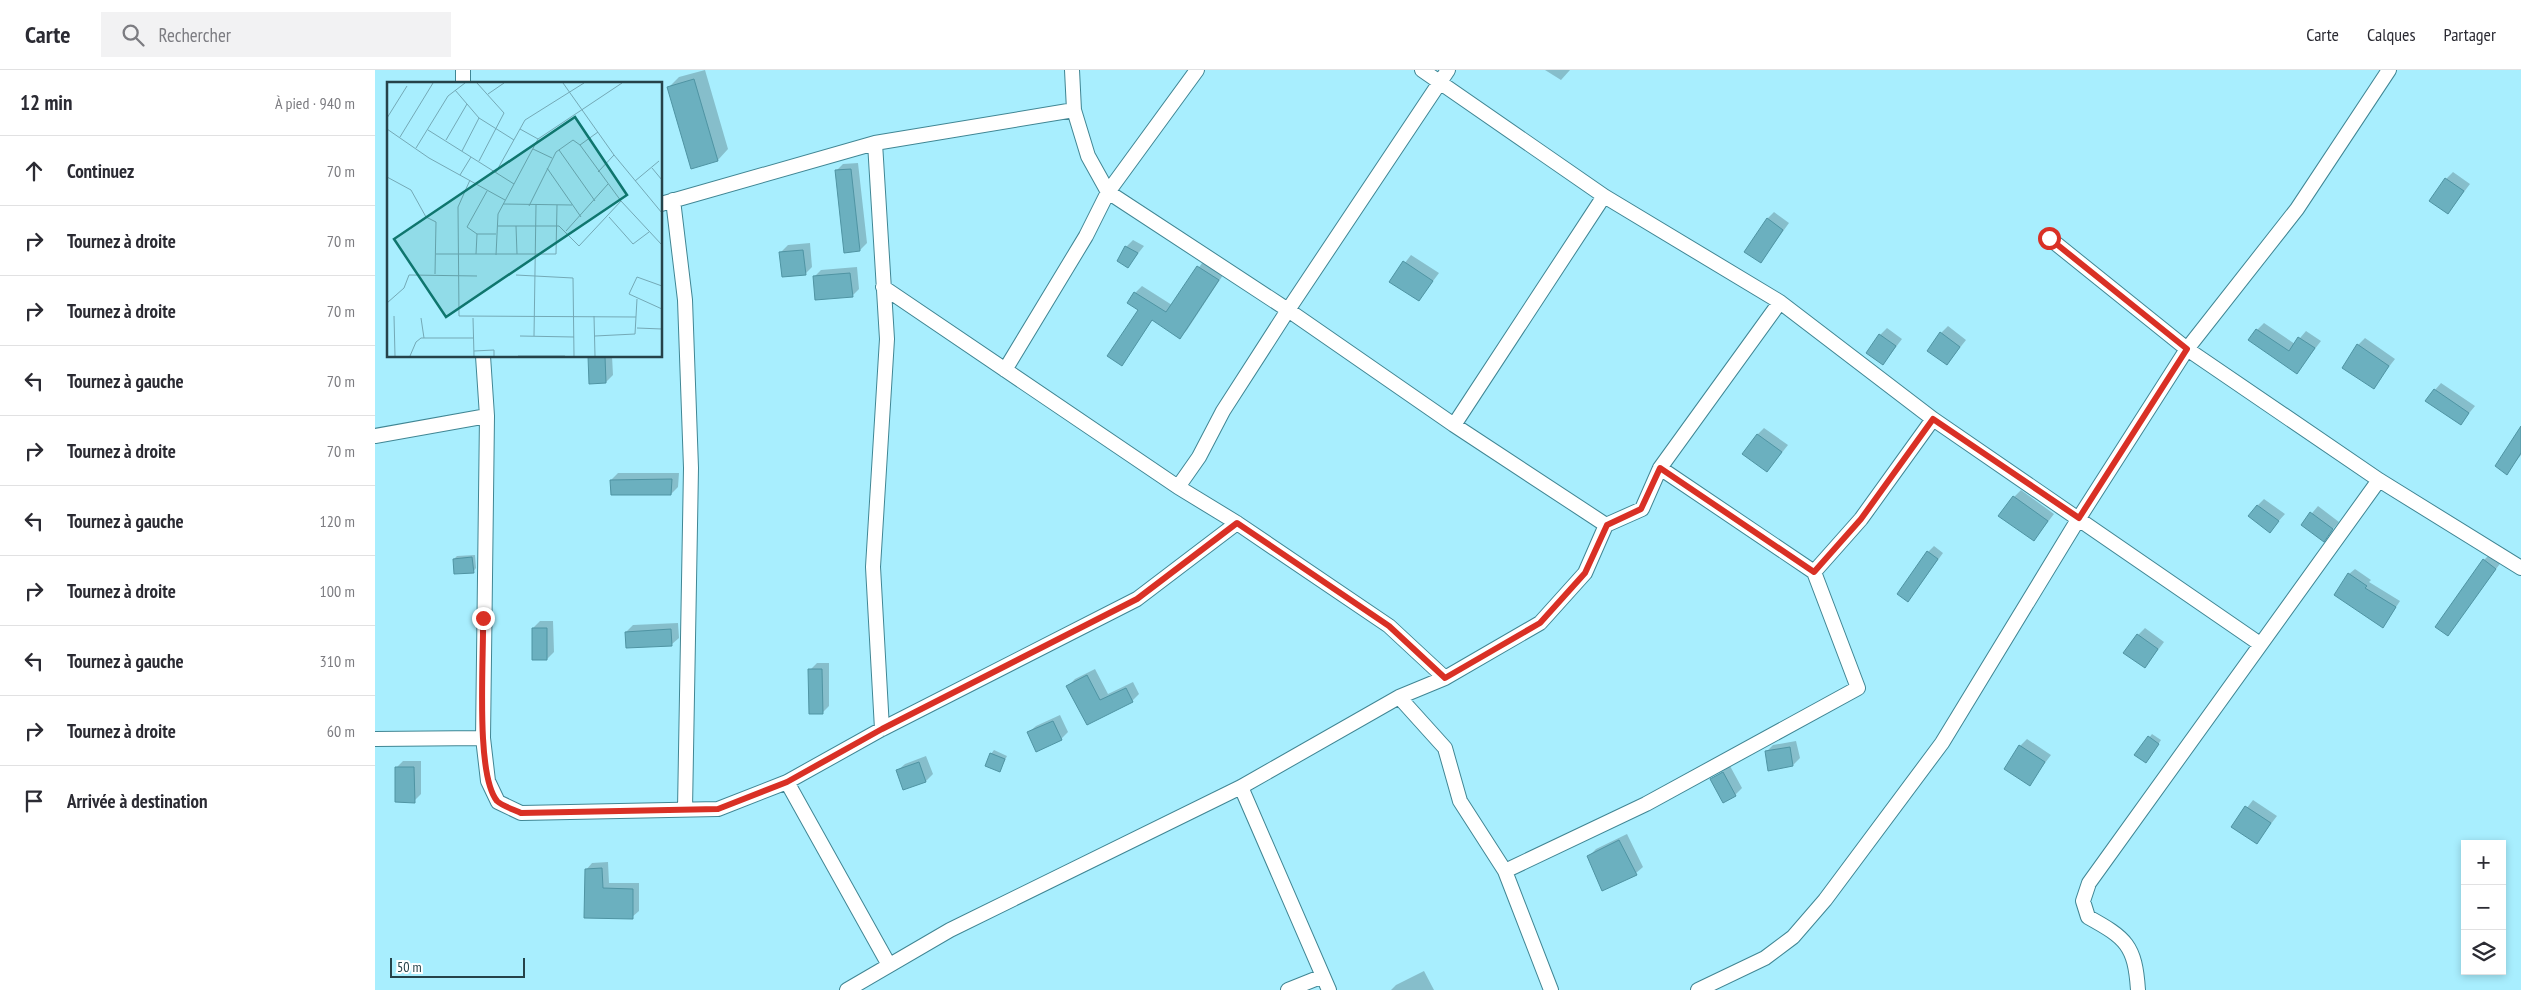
<!DOCTYPE html>
<html lang="fr">
<head>
<meta charset="utf-8">
<style>
	:root { --surface:#fff; --page:#f2f2f3; --text:#2b2b33; --muted:#7c7c81; --line:#e1e1e2 }
	body { margin:0; font-family:"PT Sans Narrow",sans-serif; background:var(--page); color:var(--text) }
	.controls { position:absolute; right:15px; bottom:15px; display:grid; overflow:hidden; border-radius:0px; box-shadow:0 2px 8px #0003 }
	.controls button { width:45px; height:45px; display:grid; place-items:center; padding:0; border:0; border-bottom:1px solid var(--line); background:var(--surface); color:var(--text); font:25px sans-serif }
	.scale { position:absolute; left:15px; bottom:12px; width:135px; box-sizing:border-box; padding-left:5px; border:2px solid #254249; border-top:0; font-size:14px; line-height:18px; white-space:nowrap; color:#254249; -webkit-text-stroke:4px #fff; paint-order:stroke }
	.stop { position:absolute; width:15px; height:15px; margin:-11px; border:4px solid #d93025; border-radius:50%; background:#fff }
	.stop.end { background:#d93025; border-color:#fff; box-shadow:0 1px 5px #0008 }
	.list { margin:0; padding:0; list-style:none }
	h2 { display:flex; justify-content:space-between; align-items:center; height:65px; margin:0; padding:0 20px; font-size:21px }
	h2 small { font-size:16px; font-weight:400; color:var(--muted) }
	.list li { display:grid; grid-template-columns:32px 1fr auto; gap:15px; align-items:center; box-sizing:border-box; height:70px; padding:0 20px; border-top:1px solid var(--line) }
	.list b { display:block; font-size:19px; white-space:nowrap }
	.list em { font-size:16px; font-style:normal; color:var(--muted) }
	.icon { flex:none; width:28px; height:28px; fill:none; stroke:currentColor; stroke-width:2; stroke-linecap:round; stroke-linejoin:round }
	.map { position:relative; flex:none; width:2146px; height:920px; overflow:hidden }
	header { display:flex; align-items:center; gap:30px; box-sizing:border-box; height:70px; padding:0 25px; background:var(--surface); border-bottom:1px solid var(--line) }
	header strong { font-size:24px }
	nav { display:flex; gap:28px; margin-inline-start:auto; font-size:18px }
	.search { width:350px; height:45px; background:var(--page); display:flex; align-items:center; gap:12px; box-sizing:border-box; padding:0 18px; border-radius:0px; color:var(--muted); font-size:19px }
	main { display:flex }
	aside { flex:1; background:var(--surface) }
	.map>svg:first-child { display:block }
	.shadow { fill:#0003 }
	.building { fill:#6bb0bf; stroke:#4f94a3 }
	.lines { fill:none; stroke-linecap:round; stroke-linejoin:round }
	.minor-casing { stroke:#408694; stroke-width:16 }
	.minor { stroke:#fff; stroke-width:14 }
	.route { stroke:#d93025; stroke-width:6 }
	.inset-road { fill:none; stroke:#74a9b6; stroke-width:1 }
	.view { fill:#0f766e; fill-opacity:0.15; stroke:#0f766e; stroke-width:2.5 }
	.inset-edge { fill:none; stroke:#254249; stroke-width:2.5 }
</style>
</head>
<body>
<header>
<strong>Carte</strong>
<div class="search"><svg class="icon" aria-label="search" viewBox="0 0 24 24"><circle cx="10" cy="10" r="6"/><path d="M15 15l6 6"/></svg>Rechercher</div>
<nav><a>Carte</a><a>Calques</a><a>Partager</a></nav>
</header>
<main>
<aside>
<h2>12 min<small>À pied · 940 m</small></h2>
<ul class="list">
<li><svg class="icon" aria-label="ahead" viewBox="0 0 24 24"><path d="M12 20V5M6 11l6-6 6 6"/></svg><div><b>Continuez</b></div><em>70 m</em></li>
<li><svg class="icon" aria-label="right" viewBox="0 0 24 24"><path d="M7 20v-9h11M14 6l5 5-5 5"/></svg><div><b>Tournez à droite</b></div><em>70 m</em></li>
<li><svg class="icon" aria-label="right" viewBox="0 0 24 24"><path d="M7 20v-9h11M14 6l5 5-5 5"/></svg><div><b>Tournez à droite</b></div><em>70 m</em></li>
<li><svg class="icon" aria-label="left" viewBox="0 0 24 24"><path d="M17 20v-9H6M10 6l-5 5 5 5"/></svg><div><b>Tournez à gauche</b></div><em>70 m</em></li>
<li><svg class="icon" aria-label="right" viewBox="0 0 24 24"><path d="M7 20v-9h11M14 6l5 5-5 5"/></svg><div><b>Tournez à droite</b></div><em>70 m</em></li>
<li><svg class="icon" aria-label="left" viewBox="0 0 24 24"><path d="M17 20v-9H6M10 6l-5 5 5 5"/></svg><div><b>Tournez à gauche</b></div><em>120 m</em></li>
<li><svg class="icon" aria-label="right" viewBox="0 0 24 24"><path d="M7 20v-9h11M14 6l5 5-5 5"/></svg><div><b>Tournez à droite</b></div><em>100 m</em></li>
<li><svg class="icon" aria-label="left" viewBox="0 0 24 24"><path d="M17 20v-9H6M10 6l-5 5 5 5"/></svg><div><b>Tournez à gauche</b></div><em>310 m</em></li>
<li><svg class="icon" aria-label="right" viewBox="0 0 24 24"><path d="M7 20v-9h11M14 6l5 5-5 5"/></svg><div><b>Tournez à droite</b></div><em>60 m</em></li>
<li><svg class="icon" aria-label="arrive" viewBox="0 0 24 24"><path d="M6 21V4h12l-3 4 3 4H6"/></svg><div><b>Arrivée à destination</b></div></li>
</ul>
</aside>
<div class="map">
<svg width="2146" height="920" viewBox="0 0 2146 920">
	<rect width="100%" height="100%" fill="#a8eefe"/>
	<path class="shadow" d="M 330,0 L 353,79 L 343,90 L 317,98 L 293,18 L 304,7 Z
		M 1170,0 L 1195,0 L 1186,10 Z
		M 483,93 L 492,173 L 485,180 L 461,101 L 468,94 Z
		M 2078,102 L 2095,114 L 2073,143 L 2071,109 Z
		M 1399,142 L 1414,153 L 1386,192 L 1392,149 Z
		M 758,170 L 769,176 L 753,196 L 751,177 Z
		M 435,173 L 437,197 L 430,204 L 406,182 L 413,175 Z
		M 1036,185 L 1064,203 L 1044,230 L 1016,211 Z
		M 830,189 L 850,202 L 812,260 L 805,267 L 778,249 L 747,294 L 764,239 L 760,223 L 767,216 L 797,235 Z
		M 482,197 L 484,219 L 477,226 L 439,207 L 446,200 Z
		M 1889,253 L 1920,274 L 1931,261 L 1946,271 L 1922,302 L 1882,260 Z
		M 1573,256 L 1591,270 L 1572,294 L 1566,263 Z
		M 1512,258 L 1527,269 L 1508,294 L 1505,265 Z
		M 1990,268 L 2020,289 L 1998,317 L 1983,275 Z
		M 214,286 L 237,286 L 238,305 L 231,312 Z
		M 2066,313 L 2100,336 L 2086,353 L 2060,320 Z
		M 1389,358 L 1413,375 L 1392,401 L 1382,365 Z
		M 2146,361 L 2146,385 L 2132,403 Z
		M 243,403 L 304,403 L 303,417 L 296,424 L 236,410 Z
		M 1646,420 L 1679,444 L 1659,470 L 1639,427 Z
		M 1889,429 L 1910,444 L 1901,454 L 1883,435 Z
		M 1943,436 L 1964,452 L 1949,470 L 1928,454 Z
		M 1559,476 L 1568,483 L 1533,531 L 1553,482 Z
		M 2116,483 L 2127,491 L 2073,564 L 2109,490 Z
		M 100,485 L 101,498 L 98,502 L 79,489 L 82,486 Z
		M 1980,499 L 1996,510 L 1994,512 L 2025,531 L 2008,557 L 1974,504 Z
		M 165,551 L 178,551 L 179,582 L 172,589 L 158,558 Z
		M 303,553 L 304,568 L 297,574 L 251,562 L 258,555 Z
		M 1770,558 L 1789,572 L 1770,597 L 1763,565 Z
		M 442,593 L 454,593 L 454,636 L 447,643 L 435,600 Z
		M 720,599 L 733,624 L 758,612 L 764,624 L 757,631 L 712,653 L 693,616 L 700,609 Z
		M 685,645 L 693,662 L 686,669 L 654,662 L 661,656 Z
		M 1777,664 L 1786,670 L 1774,689 L 1761,685 Z
		M 1652,669 L 1676,685 L 1654,714 L 1645,676 Z
		M 1421,671 L 1425,688 L 1418,695 L 1391,682 L 1398,675 Z
		M 619,680 L 632,686 L 625,700 L 616,684 Z
		M 551,686 L 558,704 L 551,711 L 529,718 L 523,700 L 530,694 Z
		M 28,691 L 46,691 L 46,724 L 39,731 L 21,698 Z
		M 1355,696 L 1367,718 L 1360,725 L 1337,709 Z
		M 1878,730 L 1902,746 L 1882,772 L 1858,756 Z
		M 1252,764 L 1268,797 L 1261,803 L 1214,786 L 1221,779 Z
		M 233,792 L 234,813 L 264,813 L 264,841 L 257,847 L 210,847 L 211,800 L 217,793 Z
		M 1049,901 L 1059,920 L 1016,920 L 1021,915 Z"/>
	<path class="building" d="M 319,9 L 343,91 L 316,99 L 292,17 Z
		M 476,99 L 485,181 L 469,183 L 460,100 Z
		M 2070,108 L 2089,121 L 2073,144 L 2054,131 Z
		M 1392,148 L 1408,160 L 1386,193 L 1369,182 Z
		M 750,176 L 763,183 L 753,198 L 742,191 Z
		M 428,180 L 431,205 L 407,207 L 404,182 Z
		M 1028,191 L 1058,211 L 1044,231 L 1014,212 Z
		M 822,196 L 844,210 L 805,269 L 777,250 L 747,296 L 732,286 L 763,240 L 752,233 L 759,222 L 791,242 Z
		M 475,203 L 478,227 L 440,230 L 438,206 Z
		M 1881,259 L 1914,281 L 1923,267 L 1940,278 L 1922,304 L 1873,270 Z
		M 1565,262 L 1585,277 L 1572,295 L 1552,281 Z
		M 1504,264 L 1521,276 L 1508,295 L 1491,283 Z
		M 1982,274 L 2014,296 L 1999,319 L 1967,298 Z
		M 213,286 L 230,286 L 231,313 L 214,314 Z
		M 2059,319 L 2094,343 L 2086,355 L 2050,331 Z
		M 2146,356 L 2146,383 L 2132,405 L 2120,396 Z
		M 1382,364 L 1407,382 L 1392,402 L 1367,384 Z
		M 297,409 L 296,425 L 236,425 L 235,410 Z
		M 1638,426 L 1673,451 L 1659,471 L 1623,446 Z
		M 1882,435 L 1904,451 L 1895,463 L 1873,446 Z
		M 1935,442 L 1958,459 L 1949,472 L 1926,455 Z
		M 1552,481 L 1563,489 L 1533,532 L 1522,524 Z
		M 97,487 L 99,503 L 79,504 L 78,489 Z
		M 2108,489 L 2121,499 L 2073,566 L 2060,557 Z
		M 1973,503 L 1992,516 L 1990,518 L 2021,537 L 2008,558 L 1959,525 Z
		M 157,558 L 172,558 L 172,590 L 157,590 Z
		M 296,559 L 297,576 L 251,578 L 250,562 Z
		M 1762,564 L 1783,579 L 1770,598 L 1748,583 Z
		M 433,599 L 447,599 L 448,644 L 434,644 Z
		M 712,605 L 725,630 L 751,618 L 758,632 L 712,655 L 691,616 Z
		M 678,651 L 687,670 L 661,682 L 652,662 Z
		M 1773,666 L 1784,674 L 1771,693 L 1759,685 Z
		M 1644,675 L 1670,692 L 1655,716 L 1629,699 Z
		M 1415,677 L 1418,696 L 1393,701 L 1390,681 Z
		M 615,683 L 630,689 L 625,702 L 610,696 Z
		M 544,692 L 551,712 L 528,720 L 521,700 Z
		M 20,697 L 39,697 L 40,733 L 20,732 Z
		M 1348,702 L 1361,726 L 1348,733 L 1335,709 Z
		M 1870,736 L 1896,753 L 1882,774 L 1856,757 Z
		M 1244,770 L 1262,805 L 1227,821 L 1212,786 Z
		M 227,798 L 228,818 L 258,819 L 258,849 L 209,848 L 210,799 Z"/>
	<g class="lines">
		<defs>
			<path id="minor" d="M 88,0 L 88,14
				M 697,0 L 699,40 L 713,86 L 733,122 L 913,240 L 1079,355 L 1231,455
				M 1047,0 L 1229,126 L 1405,232 L 1558,349 L 1885,574
				M 500,73 L 512,269 L 498,497 L 507,659
				M 298,130 L 310,230 L 316,398 L 310,739
				M 286,134 L 500,73 L 699,40
				M 1674,168 L 1812,279 L 2004,410 L 2146,498
				M 508,217 L 803,417 L 862,453 L 1014,556 L 1070,608
				M 108,286 L 112,346 L 108,668
				M 630,300 L 711,166 L 733,122 L 822,0
				M 1079,355 L 1229,126
				M 0,366 L 112,346
				M 803,417 L 824,387 L 848,341 L 913,240 L 1073,0
				M 1439,502 L 1486,449 L 1558,349
				M 1024,627 L 1070,678 L 1085,731 L 1130,801 L 1176,920
				M 0,669 L 108,668 L 113,711 L 123,732 L 146,743 L 343,739 L 412,712 L 507,659 L 762,529 L 862,453
				M 412,712 L 514,895
				M 866,717 L 954,920
				M 1130,801 L 1271,734 L 1483,618 L 1439,502 L 1285,398
				M 472,920 L 575,860 L 866,717 L 1024,627 L 1070,608 L 1165,553 L 1210,503 L 1231,455 L 1267,439 L 1285,398 L 1405,232
				M 913,920 L 948,906
				M 1323,920 L 1390,888 L 1418,867 L 1450,830 L 1567,673 L 1704,448 L 1812,279 L 1922,139 L 2014,0
				M 1763,920 C 1760,875 1751,868 1713,847 L 1708,831 L 1714,813 L 2004,410"/>
		</defs>
		<use href="#minor" class="minor-casing"/>
		<use href="#minor" class="minor"/>
	</g>
	<g class="lines">
		<path class="route" d="M 108,548 C 109,586 100,704 122,731 C 127,736 140,740 146,743 L 343,739 L 412,712 L 507,659 L 762,529 L 862,453 L 1014,556 L 1070,608 L 1165,553 L 1210,503 L 1232,455 L 1266,439 L 1285,398 L 1439,502 L 1486,449 L 1558,349 L 1704,448 L 1812,279 L 1674,168"/>
	</g>
	<g transform="translate(12 12)">
		<rect width="275" height="275" fill="#a8eefe"/>
		<path class="inset-road" d="M 90,1 L 117,31 L 92,79M 176,1 L 227,73 L 275,131M 68,8 L 92,36 L 127,58M 101,12 L 117,1M 0,36 L 20,4M 0,47 L 42,76 L 118,118M 133,47 L 151,57M 41,48 L 127,102M 13,55 L 46,1M 59,58 L 80,22M 193,63 L 234,119 L 275,163M 29,66 L 61,14 L 78,1M 146,67 L 165,76M 172,68 L 208,119M 75,69 L 92,36M 160,86 L 194,135M 265,86 L 275,98M 109,90 L 138,38 L 197,1M 211,90 L 227,73M 73,93 L 84,75M 0,95 L 24,108 L 39,135 L 49,140 L 48,192M 83,98 L 71,125 L 72,234 L 249,235M 248,99 L 272,79M 100,109 L 80,145 L 90,152 L 109,152M 116,122 L 185,123M 142,124 L 169,70 L 186,58 L 193,63 L 211,50M 222,135 L 246,162 L 262,150M 111,144 L 172,144 L 192,164 L 234,119M 129,144 L 130,172M 179,149 L 221,102M 49,172 L 169,172 L 170,123M 89,172 L 90,152M 109,173 L 111,132 L 151,57 L 235,1M 129,193 L 186,196 L 187,274M 275,204 L 250,195 L 242,212 L 275,227M 0,221 L 17,206 L 22,193 L 90,194M 7,234 L 8,274M 207,234 L 208,274M 34,236 L 37,256M 86,236 L 87,274M 250,246 L 275,247M 133,254 L 187,255M 147,254 L 149,123M 208,254 L 248,252 L 250,217M 87,269 L 107,268 L 107,274M 23,274 L 29,260 L 34,256 L 86,256M 131,274 L 178,274"/>
		<path class="view" d="M 188,35 L 240,113 L 59,235 L 7,157 Z"/>
		<rect width="275" height="275" class="inset-edge"/>
	</g>
</svg>
<div class="controls">
<button>+</button>
<button>−</button>
<button><svg class="icon" aria-label="layers" viewBox="0 0 24 24"><path d="M12 4l9 5-9 5-9-5zM3 14l9 5 9-5"/></svg></button>
</div>
<div class="scale">50 m</div>
<div class="stop" style="left:1674px;top:168px"></div>
<div class="stop end" style="left:108px;top:548px"></div>
</div>
</main>
</body>
</html>
